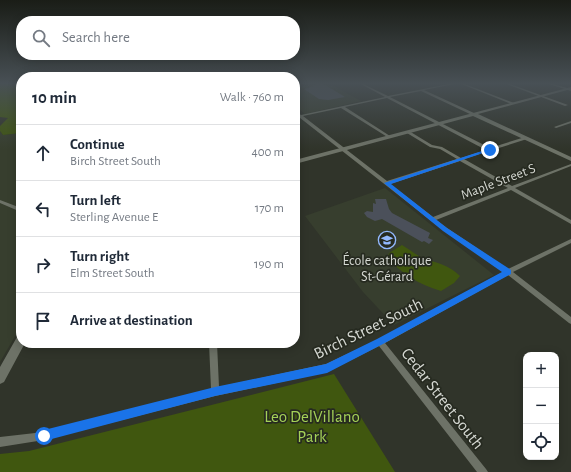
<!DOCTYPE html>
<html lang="en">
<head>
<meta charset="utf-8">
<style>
	:root { --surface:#fff; --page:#f2f2f3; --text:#1f2937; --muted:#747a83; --line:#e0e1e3 }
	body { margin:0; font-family:"Alegreya Sans",sans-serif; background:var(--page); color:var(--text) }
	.controls { position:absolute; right:12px; bottom:12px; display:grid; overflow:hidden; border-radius:8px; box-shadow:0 2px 10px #0003 }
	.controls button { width:36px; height:36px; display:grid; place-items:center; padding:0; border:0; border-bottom:1px solid var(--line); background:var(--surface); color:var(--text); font:20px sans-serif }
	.stop { position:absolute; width:12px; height:12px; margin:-9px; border:3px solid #1a73e8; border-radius:50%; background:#fff }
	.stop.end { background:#1a73e8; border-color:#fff; box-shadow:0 1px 4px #0008 }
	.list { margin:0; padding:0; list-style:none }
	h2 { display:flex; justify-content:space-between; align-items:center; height:52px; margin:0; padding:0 16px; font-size:17px }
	h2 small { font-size:13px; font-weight:400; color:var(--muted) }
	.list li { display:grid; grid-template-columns:26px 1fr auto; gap:12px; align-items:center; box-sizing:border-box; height:56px; padding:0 16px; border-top:1px solid var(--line) }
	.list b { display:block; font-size:15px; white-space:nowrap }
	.list p { margin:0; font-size:13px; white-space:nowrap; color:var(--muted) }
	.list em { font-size:13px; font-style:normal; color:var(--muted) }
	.icon { flex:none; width:22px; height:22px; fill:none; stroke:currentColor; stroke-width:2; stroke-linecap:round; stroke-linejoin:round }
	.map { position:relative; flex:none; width:571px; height:472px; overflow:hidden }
	.search { position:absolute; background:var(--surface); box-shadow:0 2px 10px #0003; left:16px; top:16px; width:284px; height:44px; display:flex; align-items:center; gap:10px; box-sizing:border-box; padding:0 14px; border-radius:16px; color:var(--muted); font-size:15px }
	.panel { position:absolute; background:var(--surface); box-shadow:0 2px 10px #0003; left:16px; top:72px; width:284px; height:276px; border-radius:16px }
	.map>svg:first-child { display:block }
	.built { fill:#373e2e }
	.green { fill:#40570f }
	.building { fill:#4b505a }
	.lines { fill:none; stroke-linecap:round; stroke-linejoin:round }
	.street { fill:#6d7267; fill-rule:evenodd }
	.secondary { fill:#6d7267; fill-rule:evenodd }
	.route { fill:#1a73e8 }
	.labels { text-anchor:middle; stroke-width:3.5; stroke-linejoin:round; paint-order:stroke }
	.street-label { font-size:14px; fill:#d5d8d2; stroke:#262a20 }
	.poi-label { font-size:14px; fill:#d5d8d2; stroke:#262a20 }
	.near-street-label { font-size:17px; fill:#d5d8d2; stroke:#262a20 }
	.near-park-label { font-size:17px; fill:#a4d157; stroke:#262a20 }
</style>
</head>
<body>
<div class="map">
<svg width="571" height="472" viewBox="0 0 571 472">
	<rect width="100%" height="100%" fill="#30342a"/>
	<path class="built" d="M 295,83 L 328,83 L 361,101 L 305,114 L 295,106 Z
		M 0,131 L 3,135 L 21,133 L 21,326 L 0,362 Z
		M 385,188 L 494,275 L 394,325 L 363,292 L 305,216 Z"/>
	<path class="green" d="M 0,83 L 21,83 L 21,133 L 3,135 L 0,131 L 0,126 L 8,118 L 0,117 Z
		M 402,245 C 409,249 416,255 423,258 C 437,263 449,265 460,276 L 454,283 L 441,291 C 418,284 404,275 387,258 L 389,253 Z
		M 334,374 L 395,472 L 0,472 L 0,454 L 29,451 Z"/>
	<path class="building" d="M 321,83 L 327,86 L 345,97 L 328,100 L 319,99 L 304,89 L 314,86 L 312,85 Z
		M 375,199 L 386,199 L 389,209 L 392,213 L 430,233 L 428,238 L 433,240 L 429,244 L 424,241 L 422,242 L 382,219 L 375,221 L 367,217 L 364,213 L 367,211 L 373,212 L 373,203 L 376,204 Z"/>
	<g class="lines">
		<path class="street" d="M 359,83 L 361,83 L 388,96 L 454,83 L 454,84 L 424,90 L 474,113 L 474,115 L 472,115 L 421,91 L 390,97 L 490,148 L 525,137 L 527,137 L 527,139 L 464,159 L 512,186 L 571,164 L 571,166 L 515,188 L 571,220 L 571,224 L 511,190 L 436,220 L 447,228 L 508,269 L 571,239 L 571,243 L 513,272 L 571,317 L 571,324 L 569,323 L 508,275 L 385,343 L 486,469 L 488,472 L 477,472 L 379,346 L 327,372 L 215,396 L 44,440 L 0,447 L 0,437 L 44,432 L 211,389 L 209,343 L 217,343 L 219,387 L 326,364 L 377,340 L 503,272 L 443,230 L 295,114 L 295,111 L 301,115 L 385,97 ZM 387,98 L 486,150 L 461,158 L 442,147 L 432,145 L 409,131 L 407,131 L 407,133 L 430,147 L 440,149 L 457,159 L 387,181 L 303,116 L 341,108 L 389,138 L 390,138 L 390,136 L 345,107 ZM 460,161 L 508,188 L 433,217 L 390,184 Z
			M 459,83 L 462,83 L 514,103 L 511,104 Z
			M 504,83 L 507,83 L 568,105 L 565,106 Z
			M 546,83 L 549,83 L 571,89 L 571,91 Z
			M 571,121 L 571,123 L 556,128 L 554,127 Z
			M 0,200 L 21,208 L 21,212 L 0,203 Z"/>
		<path class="secondary" d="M 571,87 L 571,89 L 478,114 L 571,157 L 571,161 L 473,116 L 295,164 L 295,160 Z
			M 21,335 L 21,343 L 25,343 L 4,382 L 0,384 L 0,367 L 17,337 Z"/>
	</g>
	<linearGradient id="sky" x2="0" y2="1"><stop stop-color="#1a1d17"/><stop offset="0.56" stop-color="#485055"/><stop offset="1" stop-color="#485055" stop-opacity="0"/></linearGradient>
	<rect width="571" height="149" fill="url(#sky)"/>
	<path class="route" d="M 488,149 L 492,150 L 391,184 L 447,228 L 511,270 L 511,274 L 383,344 L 327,373 L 215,396 L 44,441 L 40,439 L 38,436 L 40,432 L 44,430 L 215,387 L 326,364 L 377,339 L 502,272 L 443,231 L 384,183 Z"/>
	<defs>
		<symbol id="school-ring" viewBox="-11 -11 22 22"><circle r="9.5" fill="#262a20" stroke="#92b8fd" stroke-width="1.5"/><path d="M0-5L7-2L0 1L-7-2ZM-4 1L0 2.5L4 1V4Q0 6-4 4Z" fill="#92b8fd"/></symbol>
	</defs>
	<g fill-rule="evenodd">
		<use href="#school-ring" x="377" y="230" width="20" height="20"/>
	</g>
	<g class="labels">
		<g class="street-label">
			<text transform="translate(498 181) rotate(-21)" y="5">Maple Street S</text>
		</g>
		<g class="poi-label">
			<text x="387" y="265">École catholique<tspan x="387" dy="16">St-Gérard</tspan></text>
		</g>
		<g class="near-street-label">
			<text transform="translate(368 328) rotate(-26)" y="6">Birch Street South</text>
			<text transform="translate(443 398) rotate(52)" y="6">Cedar Street South</text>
		</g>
		<g class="near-park-label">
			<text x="312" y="422">Leo DelVillano<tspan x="312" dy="20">Park</tspan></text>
		</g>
	</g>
</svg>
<div class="controls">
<button>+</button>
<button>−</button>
<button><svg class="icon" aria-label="locate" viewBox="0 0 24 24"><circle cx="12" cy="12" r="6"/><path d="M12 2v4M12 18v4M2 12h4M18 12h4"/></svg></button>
</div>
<div class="stop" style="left:44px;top:436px"></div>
<div class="stop end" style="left:490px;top:150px"></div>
<div class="search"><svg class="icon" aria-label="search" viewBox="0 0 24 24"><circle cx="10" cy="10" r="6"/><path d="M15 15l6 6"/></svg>Search here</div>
<section class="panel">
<h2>10 min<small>Walk · 760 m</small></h2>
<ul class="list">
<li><svg class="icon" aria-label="ahead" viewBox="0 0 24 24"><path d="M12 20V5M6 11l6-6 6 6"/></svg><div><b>Continue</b><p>Birch Street South</p></div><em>400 m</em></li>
<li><svg class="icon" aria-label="left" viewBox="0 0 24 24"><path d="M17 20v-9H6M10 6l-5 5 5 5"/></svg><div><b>Turn left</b><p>Sterling Avenue E</p></div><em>170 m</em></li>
<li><svg class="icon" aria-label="right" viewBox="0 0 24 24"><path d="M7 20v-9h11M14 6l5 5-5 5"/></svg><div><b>Turn right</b><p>Elm Street South</p></div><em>190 m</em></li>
<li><svg class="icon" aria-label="arrive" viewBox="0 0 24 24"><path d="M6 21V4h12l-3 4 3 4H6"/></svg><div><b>Arrive at destination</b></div></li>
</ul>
</section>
</div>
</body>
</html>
